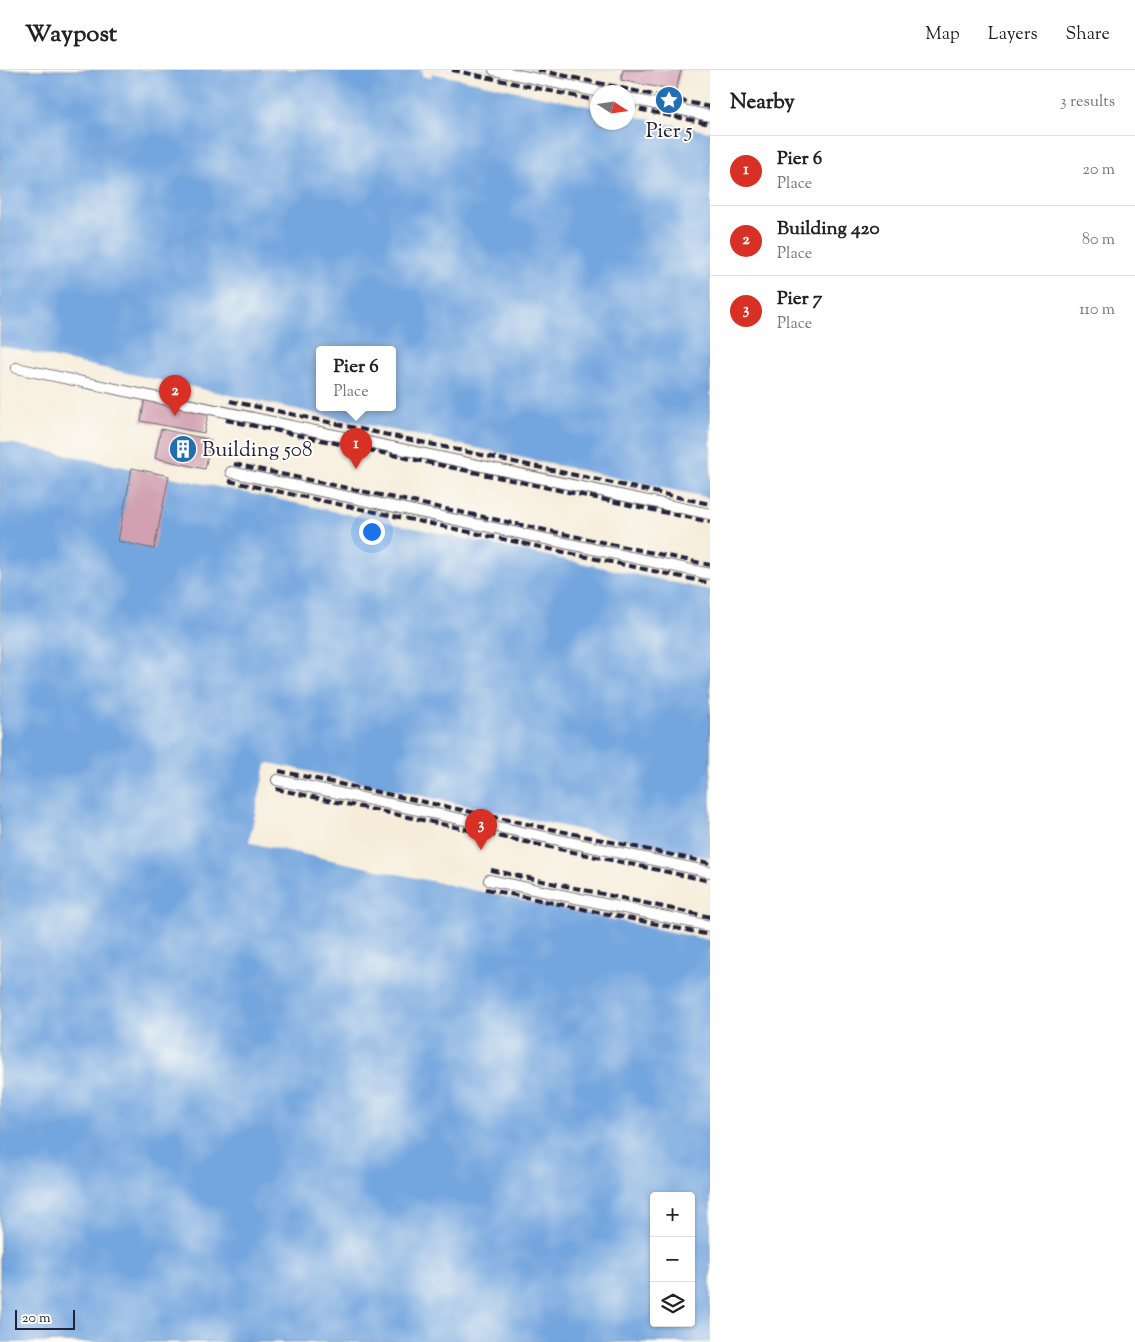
<!DOCTYPE html>
<html lang="en">
<head>
<meta charset="utf-8">
<style>
	:root { --surface:#fff; --page:#f2f2f2; --text:#222; --muted:#767676; --line:#e0e0e0; --accent:#d93025 }
	body { margin:0; font-family:"Sorts Mill Goudy",serif; background:var(--page); color:var(--text) }
	.controls { position:absolute; right:15px; bottom:15px; display:grid; overflow:hidden; border-radius:5px; box-shadow:0 1px 4px #0004 }
	.controls button { width:45px; height:45px; display:grid; place-items:center; padding:0; border:0; border-bottom:1px solid var(--line); background:var(--surface); color:var(--text); font:25px sans-serif }
	.compass { position:absolute; left:590px; top:15px; width:45px; height:45px; border-radius:50%; background:var(--surface); box-shadow:0 1px 4px #0004; rotate:102deg }
	.scale { position:absolute; left:15px; bottom:12px; width:60px; box-sizing:border-box; padding-left:5px; border:2px solid #22223b; border-top:0; font-size:14px; line-height:18px; white-space:nowrap; color:#22223b; -webkit-text-stroke:4px #fdfcf7; paint-order:stroke }
	.you { position:absolute; left:371px; top:461px; width:18px; height:18px; margin:-12px; border:4px solid #fff; border-radius:50%; background:#1a73e8; box-shadow:0 0 0 8px #1a73e833 }
	.badge { display:grid; place-items:center; width:32px; height:32px; border-radius:50%; background:var(--accent); color:#fff; font-size:16px; font-weight:700 }
	.pin { position:absolute; translate:-50% -41px; filter:drop-shadow(0 1px 2px #0008) }
	.pin::after { content:''; position:absolute; top:26px; width:18px; height:15px; background:inherit; clip-path:polygon(0 0,100% 0,50% 100%) }
	.popup { position:absolute; left:316px; top:276px; width:80px; height:65px; box-sizing:border-box; display:grid; place-content:center; border-radius:5px; background:var(--surface); filter:drop-shadow(0 1px 4px #0005); font-size:16px; white-space:nowrap; color:var(--muted) }
	.popup b { font-size:19px; color:var(--text) }
	.popup::after { content:''; position:absolute; left:50%; top:100%; margin-left:-10px; border:10px solid transparent; border-top-color:var(--surface) }
	.list { margin:0; padding:0; list-style:none }
	h2 { display:flex; justify-content:space-between; align-items:center; height:65px; margin:0; padding:0 20px; font-size:21px }
	h2 small { font-size:16px; font-weight:400; color:var(--muted) }
	.list li { display:grid; grid-template-columns:32px 1fr auto; gap:15px; align-items:center; box-sizing:border-box; height:70px; padding:0 20px; border-top:1px solid var(--line) }
	.list b { display:block; font-size:19px; white-space:nowrap }
	.list p { margin:0; font-size:16px; white-space:nowrap; color:var(--muted) }
	.list em { font-size:16px; font-style:normal; color:var(--muted) }
	.icon { flex:none; width:28px; height:28px; fill:none; stroke:currentColor; stroke-width:2; stroke-linecap:round; stroke-linejoin:round }
	.map { position:relative; flex:none; width:710px; height:1272px; overflow:hidden }
	header { display:flex; align-items:center; gap:30px; box-sizing:border-box; height:70px; padding:0 25px; background:var(--surface); border-bottom:1px solid var(--line) }
	header strong { font-size:24px }
	nav { display:flex; gap:28px; margin-inline-start:auto; font-size:18px }
	main { display:flex }
	aside { flex:1; background:var(--surface) }
	.map>svg:first-child { display:block }
	.water { fill:#73a5de; stroke:#4a648c; fill-rule:evenodd }
	.pier { fill:#f6ecd9 }
	.building { fill:#d1a0b1 }
	.lines { fill:none; stroke-linecap:round; stroke-linejoin:round }
	.service-casing { stroke:#6c6972; stroke-width:12 }
	.service { stroke:#fff; stroke-width:10 }
	.rail { stroke:#22223b; stroke-width:4; stroke-dasharray:8 4; stroke-linecap:butt }
	.labels { text-anchor:middle; stroke-width:4; stroke-linejoin:round; paint-order:stroke }
	.poi-label { font-size:21px; fill:#22223b; stroke:#fdfcf7 }
</style>
</head>
<body>
<header>
<strong>Waypost</strong>
<nav><a>Map</a><a>Layers</a><a>Share</a></nav>
</header>
<main>
<div class="map">
<svg width="710" height="1272" viewBox="0 0 710 1272">
	<rect width="100%" height="100%" fill="#fdfcf7"/>
	<filter id="ink" filterUnits="userSpaceOnUse"><feTurbulence type="fractalNoise" baseFrequency=".02" numOctaves="2"/><feDisplacementMap in="SourceGraphic" scale="10" xChannelSelector="R" yChannelSelector="G"/><feConvolveMatrix kernelMatrix="1 2 1 2 8 2 1 2 1" color-interpolation-filters="sRGB"/></filter>
	<filter id="wash" filterUnits="userSpaceOnUse"><feTurbulence type="fractalNoise" baseFrequency=".0096" numOctaves="4" result="noise"/><feDisplacementMap in="SourceGraphic" scale="20" xChannelSelector="R" yChannelSelector="G"/><feGaussianBlur stdDeviation="1.12" result="paint"/><feColorMatrix in="noise" values="0 0 0 0 0 0 0 0 0 0 0 0 0 0 0 0 0 1.4 0 .05"/><feComposite in="paint" operator="in"/></filter>
	<g filter="url(#wash)">
		<rect width="100%" height="100%" fill="#f6ecd9"/>
		<path class="water" d="M 0,0 L 710,0 L 710,1272 L 0,1272 ZM 598,22 L 628,22 L 628,52 L 598,52 ZM 320,280 L 392,280 L 392,338 L 320,338 ZM 654,1126 L 691,1126 L 691,1253 L 654,1253 Z"/>
		<path class="pier" d="M 418,0 L 710,0 L 710,62 L 628,45 L 628,22 L 598,22 L 597,38 L 432,3 L 431,8 L 422,6 L 423,1 Z
			M 0,276 L 710,428 L 710,520 L 0,371 Z
			M 269,693 L 710,788 L 710,870 L 251,773 L 249,771 L 266,695 Z"/>
		<g id="blocks">
			<path class="building" d="M 623,0 L 681,0 L 676,21 L 621,10 Z
				M 145,328 L 209,340 L 204,363 L 141,351 Z
				M 161,359 L 211,370 L 205,399 L 155,388 Z
				M 132,398 L 169,406 L 154,479 L 118,471 Z"/>
		</g>
	</g>
	<g filter="url(#ink)">
		<use href="#blocks" fill-opacity="0" stroke="#6c6972" stroke-width="1"/>
		<g class="lines">
			<defs>
				<path id="service" d="M 494,0 L 600,22
					M 628,28 L 710,46
					M 16,298 L 710,444
					M 231,402 L 710,504
					M 277,710 L 710,802
					M 489,810 L 710,856"/>
			</defs>
			<use href="#service" class="service-casing"/>
			<use href="#service" class="service"/>
			<path class="rail" d="M 452,0 L 598,31
				M 538,0 L 710,37
				M 628,37 L 710,54
				M 230,331 L 710,434
				M 226,350 L 710,452
				M 234,394 L 710,495
				M 229,411 L 710,513
				M 279,701 L 710,793
				M 276,719 L 710,811
				M 491,800 L 710,847
				M 486,819 L 710,865"/>
		</g>
	</g>
	<defs>
		<symbol id="sight-disc" viewBox="-11 -11 22 22"><circle r="9.5" fill="#1f6fb2" stroke="#fdfcf7"/><path d="M0-6L1.8-2.2L6-1.7L2.9 1.2L3.7 5.4L0 3.3L-3.7 5.4L-2.9 1.2L-6-1.7L-1.8-2.2Z" fill="#fff"/></symbol>
		<symbol id="building-disc" viewBox="-11 -11 22 22"><circle r="9.5" fill="#1f6fb2" stroke="#fdfcf7"/><path d="M-4-6H4V6H1V3H-1V6H-4ZM-2.5-4.3h1.7v1.8h-1.7ZM.8-4.3h1.7v1.8H.8ZM-2.5-1h1.7V.8h-1.7ZM.8-1h1.7V.8H.8Z" fill="#fff"/></symbol>
	</defs>
	<g fill-rule="evenodd">
		<use href="#sight-disc" x="653" y="14" width="32" height="32"/>
		<use href="#building-disc" x="167" y="363" width="32" height="32"/>
	</g>
	<g class="labels">
		<g class="poi-label">
			<text x="669" y="67">Pier 5</text>
			<text x="202" y="386" text-anchor="start">Building 508</text>
		</g>
	</g>
</svg>
<div class="controls">
<button>+</button>
<button>−</button>
<button><svg class="icon" aria-label="layers" viewBox="0 0 24 24"><path d="M12 4l9 5-9 5-9-5zM3 14l9 5 9-5"/></svg></button>
</div>
<svg class="compass" viewBox="-18 -18 36 36"><path d="M0-13l5 13h-10z" fill="#e53935"/><path d="M0 13l5-13h-10z" fill="#767676"/></svg>
<div class="scale">20 m</div>
<div class="you"></div>
<div class="pin badge" style="left:356px;top:399px">1</div>
<div class="popup"><b>Pier 6</b>Place</div>
<div class="pin badge" style="left:175px;top:346px">2</div>
<div class="pin badge" style="left:481px;top:780px">3</div>
</div>
<aside>
<h2>Nearby<small>3 results</small></h2>
<ul class="list">
<li><span class="badge">1</span><div><b>Pier 6</b><p>Place</p></div><em>20 m</em></li>
<li><span class="badge">2</span><div><b>Building 420</b><p>Place</p></div><em>80 m</em></li>
<li><span class="badge">3</span><div><b>Pier 7</b><p>Place</p></div><em>110 m</em></li>
</ul>
</aside>
</main>
</body>
</html>
